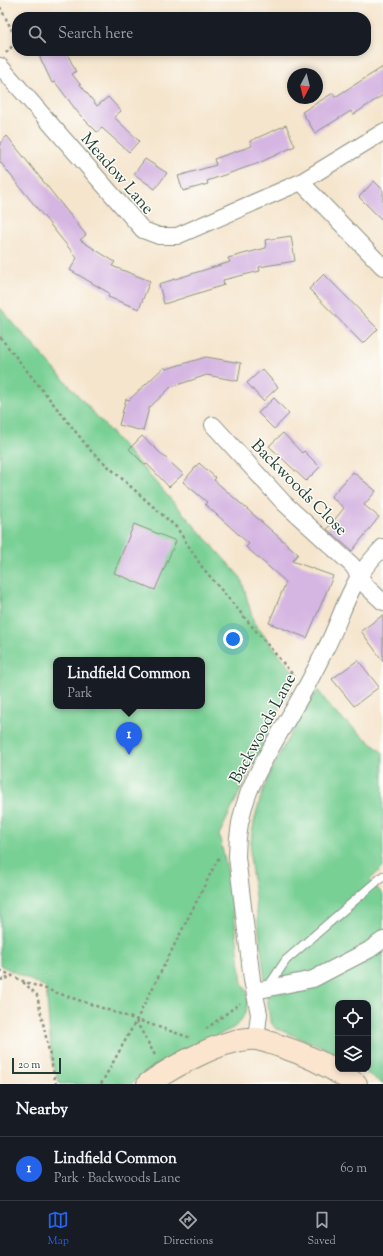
<!DOCTYPE html>
<html lang="en">
<head>
<meta charset="utf-8">
<style>
	:root { --surface:#171b24; --page:#242831; --text:#f1f3f6; --muted:#9ea1a6; --line:#363941; --accent:#2563eb }
	body { margin:0; font-family:"Sorts Mill Goudy",serif; background:var(--page); color:var(--text) }
	.controls { position:absolute; right:12px; bottom:12px; display:grid; overflow:hidden; border-radius:8px; box-shadow:0 2px 6px #0003 }
	.controls button { width:36px; height:36px; display:grid; place-items:center; padding:0; border:0; border-bottom:1px solid var(--line); background:var(--surface); color:var(--text); font:20px sans-serif }
	.compass { position:absolute; left:287px; top:68px; width:36px; height:36px; border-radius:50%; background:var(--surface); box-shadow:0 2px 6px #0003; rotate:187deg }
	.scale { position:absolute; left:12px; bottom:10px; width:49px; box-sizing:border-box; padding-left:4px; border:2px solid #1f3d34; border-top:0; font-size:11px; line-height:14px; white-space:nowrap; color:#1f3d34; -webkit-text-stroke:3px #fdfcf7; paint-order:stroke }
	.you { position:absolute; left:233px; top:639px; width:14px; height:14px; margin:-10px; border:3px solid #fff; border-radius:50%; background:#1a73e8; box-shadow:0 0 0 6px #1a73e833 }
	.badge { display:grid; place-items:center; width:26px; height:26px; border-radius:50%; background:var(--accent); color:#fff; font-size:13px; font-weight:700 }
	.pin { position:absolute; translate:-50% -33px; filter:drop-shadow(0 1px 2px #0008) }
	.pin::after { content:''; position:absolute; top:21px; width:14px; height:12px; background:inherit; clip-path:polygon(0 0,100% 0,50% 100%) }
	.popup { position:absolute; left:53px; top:657px; width:152px; height:52px; box-sizing:border-box; display:grid; place-content:center; border-radius:8px; background:var(--surface); filter:drop-shadow(0 1px 3px #0005); font-size:13px; white-space:nowrap; color:var(--muted) }
	.popup b { font-size:15px; color:var(--text) }
	.popup::after { content:''; position:absolute; left:50%; top:100%; margin-left:-8px; border:8px solid transparent; border-top-color:var(--surface) }
	.list { margin:0; padding:0; list-style:none }
	h2 { display:flex; justify-content:space-between; align-items:center; height:52px; margin:0; padding:0 16px; font-size:17px }
	h2 small { font-size:13px; font-weight:400; color:var(--muted) }
	.list li { display:grid; grid-template-columns:26px 1fr auto; gap:12px; align-items:center; box-sizing:border-box; height:64px; padding:0 16px; border-top:1px solid var(--line) }
	.list b { display:block; font-size:15px; white-space:nowrap }
	.list p { margin:0; font-size:13px; white-space:nowrap; color:var(--muted) }
	.list em { font-size:13px; font-style:normal; color:var(--muted) }
	.icon { flex:none; width:22px; height:22px; fill:none; stroke:currentColor; stroke-width:2; stroke-linecap:round; stroke-linejoin:round }
	.map { position:relative; flex:none; width:383px; height:1084px; overflow:hidden }
	.search { position:absolute; background:var(--surface); box-shadow:0 2px 6px #0003; left:12px; right:12px; top:12px; height:44px; display:flex; align-items:center; gap:10px; box-sizing:border-box; padding:0 14px; border-radius:16px; color:var(--muted); font-size:15px }
	.sheet { height:116px; background:var(--surface) }
	nav { display:flex; justify-content:space-around; align-items:center; box-sizing:border-box; height:56px; border-top:1px solid var(--line); background:var(--surface); font-size:11px; color:var(--muted) }
	nav a { display:grid; justify-items:center; gap:2px }
	nav .on { color:var(--accent) }
	.map>svg:first-child { display:block }
	.green { fill:#79d095; stroke:#4c8664; fill-rule:evenodd }
	.building { fill:#d5b6e2 }
	.lines { fill:none; stroke-linecap:round; stroke-linejoin:round }
	.lane-casing { stroke:#8a9180; stroke-width:10 }
	.street-casing { stroke:#8a9180; stroke-width:18 }
	.secondary-casing { stroke:#8a9180; stroke-width:24 }
	.path { stroke:#8a9180; stroke-width:2.5; stroke-dasharray:3 3; stroke-linecap:butt }
	.lane { stroke:#fff; stroke-width:8 }
	.street { stroke:#fff; stroke-width:16 }
	.secondary { stroke:#fbe5cf; stroke-width:22 }
	.labels { text-anchor:middle; stroke-width:3; stroke-linejoin:round; paint-order:stroke }
	.street-label { font-size:17px; fill:#1f3d34; stroke:#fdfcf7 }
</style>
</head>
<body>
<div class="map">
<svg width="383" height="1084" viewBox="0 0 383 1084">
	<rect width="100%" height="100%" fill="#fdfcf7"/>
	<filter id="ink" filterUnits="userSpaceOnUse"><feTurbulence type="fractalNoise" baseFrequency=".025" numOctaves="2"/><feDisplacementMap in="SourceGraphic" scale="8" xChannelSelector="R" yChannelSelector="G"/><feConvolveMatrix kernelMatrix="1 2 1 2 8 2 1 2 1" color-interpolation-filters="sRGB"/></filter>
	<filter id="wash" filterUnits="userSpaceOnUse"><feTurbulence type="fractalNoise" baseFrequency=".012" numOctaves="4" result="noise"/><feDisplacementMap in="SourceGraphic" scale="16" xChannelSelector="R" yChannelSelector="G"/><feGaussianBlur stdDeviation="0.9" result="paint"/><feColorMatrix in="noise" values="0 0 0 0 0 0 0 0 0 0 0 0 0 0 0 0 0 1.4 0 .05"/><feComposite in="paint" operator="in"/></filter>
	<g filter="url(#wash)">
		<rect width="100%" height="100%" fill="#f5e5cd"/>
		<path class="green" d="M 0,308 L 241,578 L 254,623 L 296,675 L 219,835 L 231,887 L 242,984 C 254,997 246,1019 233,1028 L 155,1066 L 131,1084 L 60,1084 L 52,1061 L 46,988 L 0,965 ZM 56,660 L 202,660 L 202,706 L 56,706 Z
			M 318,690 L 333,711 L 383,753 L 383,867 L 370,880 L 383,895 L 383,1084 L 361,1069 L 368,1069 L 368,1003 L 338,1003 L 338,1055 L 323,1047 L 275,1028 L 270,1021 L 250,856 C 252,793 285,741 318,690 Z"/>
		<g id="blocks">
			<path class="building" d="M 37,51 L 66,51 L 76,72 L 72,74 L 97,106 L 108,97 L 121,111 L 114,117 L 139,141 L 129,152 L 102,128 L 97,132 L 79,114 L 55,82 L 52,83 Z
				M 383,67 L 383,95 L 353,115 L 351,111 L 315,133 L 302,112 L 333,93 L 335,97 Z
				M 286,125 L 295,146 L 259,163 L 207,181 L 208,184 L 183,191 L 178,176 L 216,165 L 214,159 L 252,146 L 250,141 Z
				M 7,136 L 86,235 L 80,240 L 115,262 L 112,266 L 150,281 L 139,309 L 108,297 L 109,293 L 70,270 L 77,258 L 0,162 L 0,143 Z
				M 145,159 L 167,173 L 155,189 L 134,174 Z
				M 374,181 L 383,190 L 383,221 L 359,197 Z
				M 291,236 L 295,261 L 259,267 L 260,271 L 223,280 L 224,285 L 164,304 L 159,284 L 230,262 L 228,258 L 266,248 L 265,240 Z
				M 324,274 L 378,329 L 363,344 L 309,289 Z
				M 206,357 L 241,363 L 238,381 L 207,375 L 171,387 L 149,408 L 143,431 L 119,425 L 126,399 L 129,400 L 164,367 L 166,369 Z
				M 262,369 L 278,387 L 263,401 L 247,383 Z
				M 274,398 L 289,414 L 274,429 L 258,413 Z
				M 283,433 L 302,453 L 304,451 L 320,467 L 306,481 L 269,446 Z
				M 142,436 L 183,474 L 169,487 L 147,464 L 145,465 L 129,449 Z
				M 199,463 L 216,478 L 214,480 L 298,554 L 292,561 L 333,576 L 307,638 L 269,623 L 286,582 L 246,547 L 249,544 L 205,504 L 207,502 L 183,482 Z
				M 353,472 L 376,491 L 364,505 L 379,517 L 352,551 L 327,529 L 344,508 L 331,497 Z
				M 134,524 L 176,541 L 155,590 L 114,573 Z
				M 383,615 L 383,661 L 361,631 Z
				M 358,660 L 379,687 L 354,706 L 332,679 Z"/>
		</g>
	</g>
	<g filter="url(#ink)">
		<use href="#blocks" fill-opacity="0" stroke="#8a9180" stroke-width="1"/>
		<g class="lines">
			<defs>
				<path id="lane" d="M 268,987 L 286,960 L 383,876"/>
				<path id="street" d="M 0,66 L 143,230 L 159,236 L 177,236 L 301,182 L 383,132
					M 301,182 L 383,267
					M 213,425 L 284,503 L 352,565 L 367,587 L 383,602
					M 255,991 L 313,979 L 369,950 L 383,940
					M 256,1039 L 259,1014 L 252,980 L 237,857 C 237,798 261,766 289,717 C 302,695 314,673 325,650 C 338,626 345,598 360,575 C 366,565 375,556 383,547"/>
				<path id="secondary" d="M 148,1084 C 172,1067 227,1036 257,1039 C 264,1040 273,1044 280,1046 C 308,1055 332,1067 356,1084"/>
			</defs>
			<use href="#lane" class="lane-casing"/>
			<use href="#street" class="street-casing"/>
			<use href="#secondary" class="secondary-casing"/>
			<path class="path" d="M 0,7 L 17,40
				M 6,53 L 17,41
				M 0,337 L 91,451 L 177,528 L 202,567 L 294,676
				M 0,970 L 25,982 L 191,1038
				M 0,980 L 12,977
				M 23,982 L 37,995 L 56,1084
				M 136,1021 L 156,1057
				M 206,1029 L 240,1003
				M 101,1084 L 136,1021 L 220,855"/>
			<use href="#lane" class="lane"/>
			<use href="#street" class="street"/>
			<use href="#secondary" class="secondary"/>
		</g>
	</g>
	<g class="labels">
		<g class="street-label">
			<text transform="translate(118 173) rotate(49)" y="6">Meadow Lane</text>
			<text transform="translate(300 487) rotate(45)" y="6">Backwoods Close</text>
			<text transform="translate(262 728) rotate(-62)" y="6">Backwoods Lane</text>
		</g>
	</g>
</svg>
<div class="controls">
<button><svg class="icon" aria-label="locate" viewBox="0 0 24 24"><circle cx="12" cy="12" r="6"/><path d="M12 2v4M12 18v4M2 12h4M18 12h4"/></svg></button>
<button><svg class="icon" aria-label="layers" viewBox="0 0 24 24"><path d="M12 4l9 5-9 5-9-5zM3 14l9 5 9-5"/></svg></button>
</div>
<svg class="compass" viewBox="-18 -18 36 36"><path d="M0-13l5 13h-10z" fill="#e53935"/><path d="M0 13l5-13h-10z" fill="#9ea1a6"/></svg>
<div class="scale">20 m</div>
<div class="you"></div>
<div class="pin badge" style="left:129px;top:755px">1</div>
<div class="popup"><b>Lindfield Common</b>Park</div>
<div class="search"><svg class="icon" aria-label="search" viewBox="0 0 24 24"><circle cx="10" cy="10" r="6"/><path d="M15 15l6 6"/></svg>Search here</div>
</div>
<section class="sheet">
<h2>Nearby<small></small></h2>
<ul class="list">
<li><span class="badge">1</span><div><b>Lindfield Common</b><p>Park · Backwoods Lane</p></div><em>60 m</em></li>
</ul>
</section>
<nav>
<a class="on"><svg class="icon" aria-label="map" viewBox="0 0 24 24"><path d="M3 6l6-2 6 2 6-2v14l-6 2-6-2-6 2zM9 4v14M15 6v14"/></svg>Map</a>
<a><svg class="icon" aria-label="directions" viewBox="0 0 24 24"><path d="M12 3l9 9-9 9-9-9zM9 14v-3h6M13 9l2 2-2 2"/></svg>Directions</a>
<a><svg class="icon" aria-label="saved" viewBox="0 0 24 24"><path d="M7 4h10v16l-5-4-5 4z"/></svg>Saved</a>
</nav>
</body>
</html>
